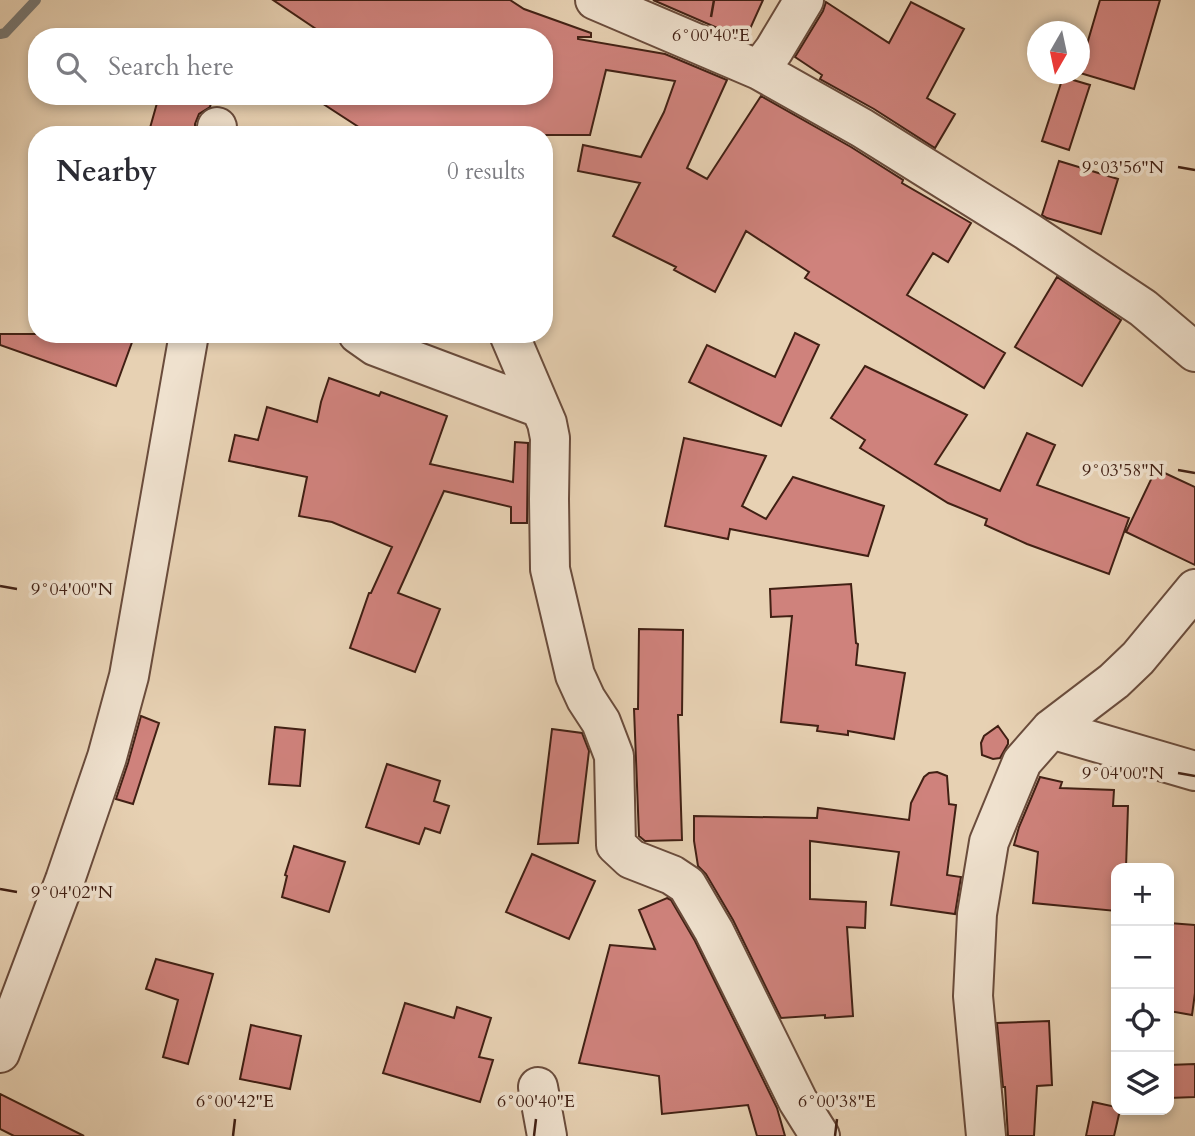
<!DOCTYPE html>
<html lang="en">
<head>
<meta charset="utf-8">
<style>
	:root { --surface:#fff; --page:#f7f7f7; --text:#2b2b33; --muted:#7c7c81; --line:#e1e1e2 }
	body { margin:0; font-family:Cardo,serif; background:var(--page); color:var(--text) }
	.controls { position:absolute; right:21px; bottom:21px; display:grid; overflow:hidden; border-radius:14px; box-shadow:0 4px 10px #0003 }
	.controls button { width:63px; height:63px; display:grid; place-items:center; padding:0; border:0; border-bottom:2px solid var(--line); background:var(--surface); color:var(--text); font:35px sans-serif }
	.compass { position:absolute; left:1027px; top:21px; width:63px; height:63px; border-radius:50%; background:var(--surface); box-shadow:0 4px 10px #0003; rotate:189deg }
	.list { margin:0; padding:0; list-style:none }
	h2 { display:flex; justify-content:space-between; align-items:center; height:91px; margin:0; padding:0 28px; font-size:30px }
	h2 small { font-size:23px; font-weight:400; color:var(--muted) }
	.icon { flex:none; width:38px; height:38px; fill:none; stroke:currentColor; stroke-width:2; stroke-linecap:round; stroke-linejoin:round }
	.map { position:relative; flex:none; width:1195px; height:1136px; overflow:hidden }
	.search { position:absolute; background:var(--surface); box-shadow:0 4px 10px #0003; left:28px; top:28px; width:525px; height:77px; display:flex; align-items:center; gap:18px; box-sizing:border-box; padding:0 24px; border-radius:28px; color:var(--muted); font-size:26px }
	.panel { position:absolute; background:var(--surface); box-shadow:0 4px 10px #0003; left:28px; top:126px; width:525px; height:217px; border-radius:28px }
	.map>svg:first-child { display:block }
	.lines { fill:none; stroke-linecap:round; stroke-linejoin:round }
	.stream { stroke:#777976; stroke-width:10 }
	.building { fill:#cf827c; stroke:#412014; stroke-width:2 }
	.minor-casing { stroke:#6a4c3c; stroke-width:42 }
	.minor { stroke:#efe1ce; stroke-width:38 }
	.ticks { fill:none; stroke:#412014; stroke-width:2.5 }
	.ticks-label { font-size:18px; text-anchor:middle; fill:#412014; stroke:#efe1ce; stroke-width:7; stroke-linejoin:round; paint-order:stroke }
</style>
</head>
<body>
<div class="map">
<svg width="1195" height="1136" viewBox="0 0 1195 1136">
	<rect width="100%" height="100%" fill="#e7d1b3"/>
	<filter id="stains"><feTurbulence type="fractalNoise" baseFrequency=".00286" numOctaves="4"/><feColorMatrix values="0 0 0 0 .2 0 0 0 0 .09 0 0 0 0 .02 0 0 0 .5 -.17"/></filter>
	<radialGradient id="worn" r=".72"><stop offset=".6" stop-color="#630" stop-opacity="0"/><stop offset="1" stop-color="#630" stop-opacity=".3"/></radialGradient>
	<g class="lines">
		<path class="stream" d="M 0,34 L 5,33 L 36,0"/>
	</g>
	<path class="building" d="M 273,0 L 510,0 L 524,9 L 591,33 L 591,37 L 578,37 L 578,39 L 665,54 L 727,80 L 687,168 L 707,179 L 761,96 L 851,147 L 903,180 L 902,183 L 971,223 L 948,262 L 933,253 L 907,295 L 1005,353 L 984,388 L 805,278 L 809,272 L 746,231 L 715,292 L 674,270 L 676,267 L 613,236 L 640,183 L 578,171 L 583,145 L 641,157 L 664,112 L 675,81 L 606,70 L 590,135 L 371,135 L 311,96 L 544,96 L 544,37 L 328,37 Z
		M 653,0 L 763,0 L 745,40 Z
		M 1100,0 L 1160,0 L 1134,89 L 1080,73 L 1080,68 Z
		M 826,2 L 889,43 L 911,2 L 964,29 L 927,98 L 955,114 L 935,148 L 874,109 L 820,79 L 822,75 L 795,57 L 823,11 Z
		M 1063,77 L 1090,85 L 1069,150 L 1042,141 Z
		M 159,96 L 188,96 L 211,103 L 210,107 L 199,114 L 195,124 L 195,135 L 148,135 Z
		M 1059,161 L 1118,179 L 1101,234 L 1047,218 L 1042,215 Z
		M 1057,277 L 1121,320 L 1082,386 L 1015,347 Z
		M 795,333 L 819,345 L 781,426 L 689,382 L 707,345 L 775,377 Z
		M 0,334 L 135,334 L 116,386 L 0,345 Z
		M 865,366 L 967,415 L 935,464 L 1000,491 L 1027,433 L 1055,445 L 1037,485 L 1129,518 L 1109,574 L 1027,544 L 985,525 L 987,519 L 948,503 L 860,448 L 865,440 L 831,418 Z
		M 329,378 L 379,396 L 381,392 L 447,416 L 430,464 L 513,482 L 515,442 L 528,443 L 527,523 L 511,523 L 511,507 L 444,491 L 398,593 L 440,609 L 415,672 L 350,648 L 369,593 L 371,593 L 392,547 L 332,522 L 299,516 L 307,477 L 229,461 L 235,435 L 258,440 L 267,407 L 317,422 L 321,402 Z
		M 684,438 L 766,456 L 742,506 L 766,519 L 793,477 L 884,506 L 868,556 L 730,529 L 728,539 L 665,526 Z
		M 1156,469 L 1195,487 L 1195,565 L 1126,532 Z
		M 851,584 L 856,643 L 858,644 L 856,665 L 905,673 L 894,739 L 848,731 L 848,735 L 817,731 L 818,726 L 781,722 L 792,616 L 771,617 L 770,589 Z
		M 639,629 L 683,630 L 682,715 L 678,715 L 682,840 L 645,841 L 639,836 L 634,709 L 638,709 Z
		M 141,716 L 159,723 L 133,804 L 116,799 L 128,763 Z
		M 998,726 L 1008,740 L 1008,744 L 1000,758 L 993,759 L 982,755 L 981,743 L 984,736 Z
		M 275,727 L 305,730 L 300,786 L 269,784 Z
		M 552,729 L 582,733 L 589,751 L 578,843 L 538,844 Z
		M 387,764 L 440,781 L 434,801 L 449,806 L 440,833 L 425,828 L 419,844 L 366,827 Z
		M 937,772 L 947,776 L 949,804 L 956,805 L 947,875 L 961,877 L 955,914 L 891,905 L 899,852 L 810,841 L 810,899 L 866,902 L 865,928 L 847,927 L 853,1016 L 825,1018 L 825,1015 L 781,1018 L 733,920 L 706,874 L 698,866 L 694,841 L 694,816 L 817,818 L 818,808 L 909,820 L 911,803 L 924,777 L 929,773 Z
		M 1040,777 L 1062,782 L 1060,788 L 1114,790 L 1113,806 L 1128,806 L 1126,868 L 1116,868 L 1116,911 L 1033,903 L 1038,852 L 1014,845 L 1019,827 Z
		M 294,846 L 345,862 L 329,912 L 282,897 L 287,876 L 285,875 Z
		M 532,854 L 595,881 L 569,939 L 506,912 Z
		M 667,898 L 671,900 L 695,941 L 777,1108 L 785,1136 L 757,1136 L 748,1105 L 662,1114 L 659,1076 L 579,1063 L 610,945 L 655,949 L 639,910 Z
		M 1169,923 L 1195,925 L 1195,993 L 1192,1015 L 1169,1011 Z
		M 156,959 L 213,974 L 188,1064 L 163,1057 L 178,1000 L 146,989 Z
		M 405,1003 L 454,1018 L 457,1007 L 491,1018 L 479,1057 L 493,1060 L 480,1102 L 383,1073 Z
		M 1049,1021 L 1052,1085 L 1037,1086 L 1034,1136 L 1008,1136 L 1005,1087 L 1003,1087 L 997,1023 Z
		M 251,1025 L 301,1036 L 290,1089 L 240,1079 Z
		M 1195,1064 L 1195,1097 L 1169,1098 L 1169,1065 Z
		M 0,1094 L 84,1136 L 14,1136 L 0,1129 Z
		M 1093,1102 L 1116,1107 L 1116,1110 L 1120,1110 L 1114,1136 L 1086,1136 Z"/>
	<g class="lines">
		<defs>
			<path id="minor" d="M 595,0 L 759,70 L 862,128 L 1027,231 L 1143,308 L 1195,352
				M 759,70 L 774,50 L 804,0
				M 216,135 L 217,127
				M 358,334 L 375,346 L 540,408
				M 509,334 L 547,423 L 550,438 L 549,499 L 550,569 L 575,675 L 586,699 L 601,722 L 614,756 L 616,845 L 631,859 L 672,875 L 687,885 L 714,931 L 798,1101 L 820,1136
				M 1051,729 L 1195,771
				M 0,1053 L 65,880 L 107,757 L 129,676 L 189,334
				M 538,1087 L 547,1136
				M 986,1136 L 973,996 L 977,914 L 989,842 L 1022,762 L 1051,729 L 1114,681 L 1138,658 L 1195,589"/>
		</defs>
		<use href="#minor" class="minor-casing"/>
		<use href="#minor" class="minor"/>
	</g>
	<path class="ticks" d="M 711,17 L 714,0M 1178,167 L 1195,170M 1178,470 L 1195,473M 0,586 L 17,589M 1178,773 L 1195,776M 0,889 L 17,892M 233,1136 L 235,1119M 534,1136 L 536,1119M 835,1136 L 837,1119"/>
	<g class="ticks-label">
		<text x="711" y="41">6°00'40"E</text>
		<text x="1123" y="173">9°03'56"N</text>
		<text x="1123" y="476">9°03'58"N</text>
		<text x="72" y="595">9°04'00"N</text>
		<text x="1123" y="779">9°04'00"N</text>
		<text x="72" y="898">9°04'02"N</text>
		<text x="235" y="1107">6°00'42"E</text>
		<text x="536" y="1107">6°00'40"E</text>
		<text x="837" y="1107">6°00'38"E</text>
	</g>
	<rect width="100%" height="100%" filter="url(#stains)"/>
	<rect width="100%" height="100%" fill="url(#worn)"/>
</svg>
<div class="controls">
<button>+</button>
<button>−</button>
<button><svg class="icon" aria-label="locate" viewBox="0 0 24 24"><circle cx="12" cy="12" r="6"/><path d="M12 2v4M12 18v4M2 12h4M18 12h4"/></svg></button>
<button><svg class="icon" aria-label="layers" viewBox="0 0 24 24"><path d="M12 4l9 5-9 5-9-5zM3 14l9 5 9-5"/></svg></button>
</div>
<svg class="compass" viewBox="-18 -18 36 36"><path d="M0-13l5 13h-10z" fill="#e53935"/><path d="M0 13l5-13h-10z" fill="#7c7c81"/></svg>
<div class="search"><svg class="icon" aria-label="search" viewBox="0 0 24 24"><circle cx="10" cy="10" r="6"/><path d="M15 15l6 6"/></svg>Search here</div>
<section class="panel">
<h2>Nearby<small>0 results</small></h2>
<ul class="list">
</ul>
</section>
</div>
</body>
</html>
